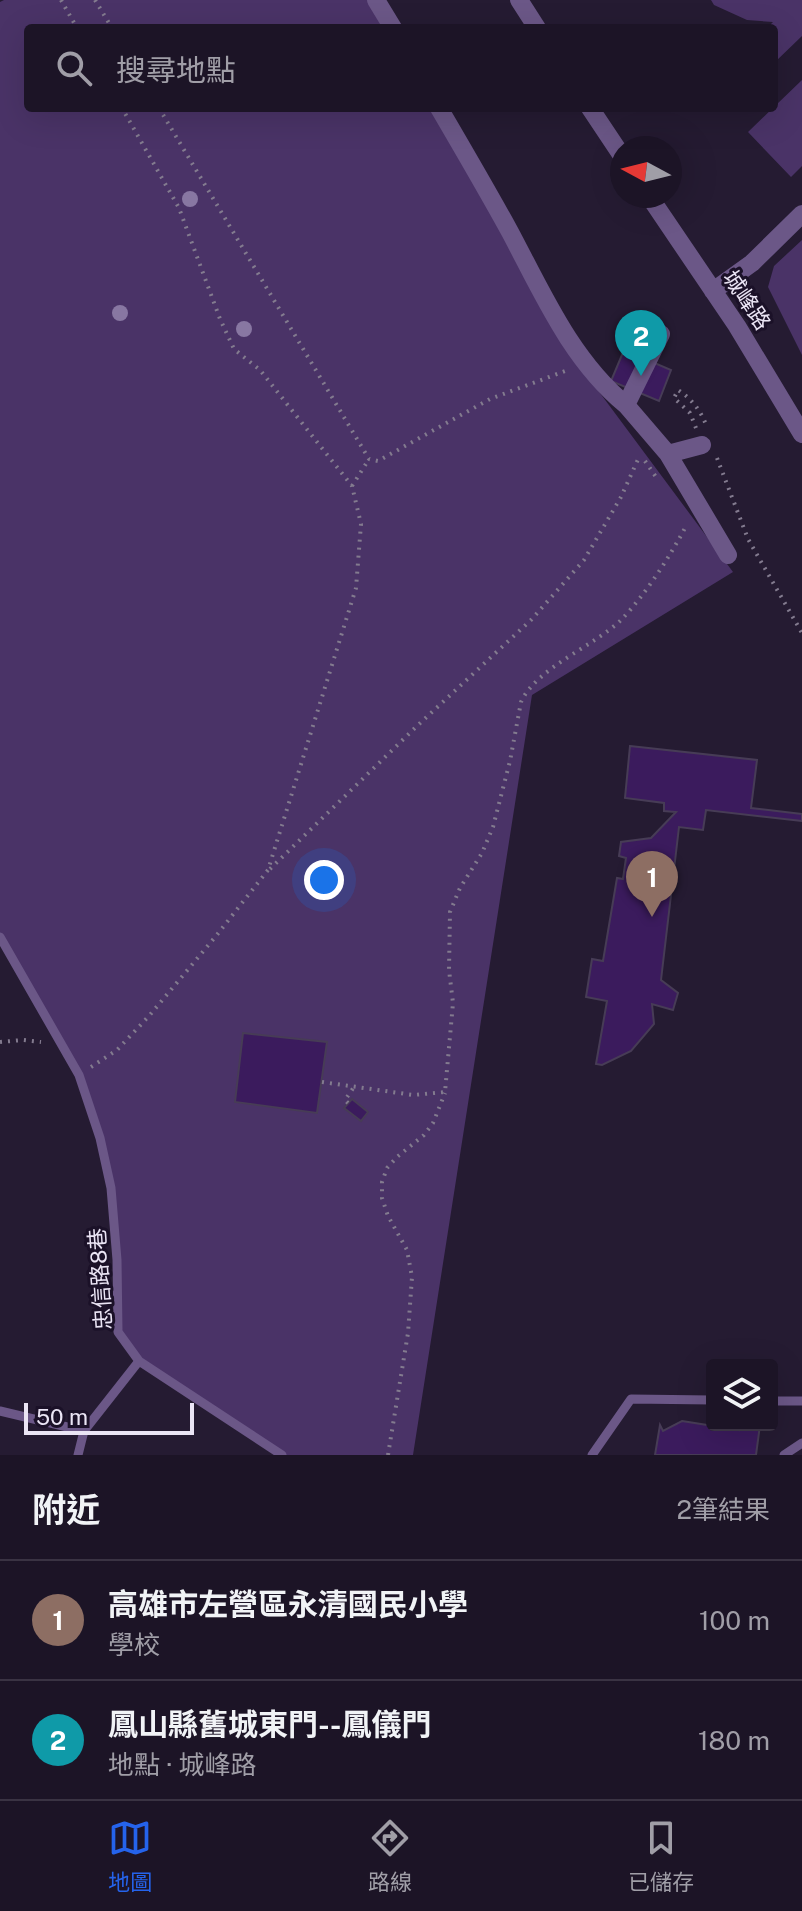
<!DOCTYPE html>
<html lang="zh-TW">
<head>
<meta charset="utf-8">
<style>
	:root { --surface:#1c1426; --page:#292132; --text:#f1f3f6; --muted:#a09ea7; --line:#3a3343; --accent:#2563eb }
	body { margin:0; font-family:"Public Sans","Noto Sans TC",sans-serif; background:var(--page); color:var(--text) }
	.controls { position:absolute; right:24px; bottom:24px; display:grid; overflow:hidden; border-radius:8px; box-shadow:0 8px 32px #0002 }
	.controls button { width:72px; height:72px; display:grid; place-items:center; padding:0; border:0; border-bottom:2px solid var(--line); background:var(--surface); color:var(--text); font:40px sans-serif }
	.compass { position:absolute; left:610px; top:136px; width:72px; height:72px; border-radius:50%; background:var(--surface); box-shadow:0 8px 32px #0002; rotate:277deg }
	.scale { position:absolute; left:24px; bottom:20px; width:170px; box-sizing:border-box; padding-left:8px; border:4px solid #ebe5f5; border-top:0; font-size:22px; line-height:28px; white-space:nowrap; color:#ebe5f5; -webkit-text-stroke:6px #1b1128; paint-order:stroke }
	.you { position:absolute; left:324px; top:880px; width:28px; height:28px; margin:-20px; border:6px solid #fff; border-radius:50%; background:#1a73e8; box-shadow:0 0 0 12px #1a73e833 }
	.badge { display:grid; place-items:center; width:52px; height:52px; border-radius:50%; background:var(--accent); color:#fff; font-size:26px; font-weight:700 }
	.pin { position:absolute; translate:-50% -66px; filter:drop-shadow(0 2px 4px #0008) }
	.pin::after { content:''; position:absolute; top:42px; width:28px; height:24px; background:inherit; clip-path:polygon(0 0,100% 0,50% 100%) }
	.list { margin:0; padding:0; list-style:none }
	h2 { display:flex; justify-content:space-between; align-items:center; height:104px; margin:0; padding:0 32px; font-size:34px }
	h2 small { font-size:26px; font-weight:400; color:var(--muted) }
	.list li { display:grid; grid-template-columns:52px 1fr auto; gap:24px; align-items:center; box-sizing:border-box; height:120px; padding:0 32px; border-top:2px solid var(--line) }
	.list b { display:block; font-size:30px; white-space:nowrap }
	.list p { margin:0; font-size:26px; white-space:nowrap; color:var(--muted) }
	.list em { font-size:26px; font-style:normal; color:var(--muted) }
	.icon { flex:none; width:44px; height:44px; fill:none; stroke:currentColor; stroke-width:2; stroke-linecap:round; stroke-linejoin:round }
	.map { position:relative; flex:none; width:802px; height:1455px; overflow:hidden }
	.search { position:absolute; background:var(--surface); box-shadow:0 8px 32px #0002; left:24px; right:24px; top:24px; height:88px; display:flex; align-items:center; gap:20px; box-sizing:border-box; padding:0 28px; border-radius:8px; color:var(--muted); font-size:30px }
	.sheet { height:344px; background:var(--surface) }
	nav { display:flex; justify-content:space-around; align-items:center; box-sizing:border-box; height:112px; border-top:2px solid var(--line); background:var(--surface); font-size:22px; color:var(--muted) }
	nav a { display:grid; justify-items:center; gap:4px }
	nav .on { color:var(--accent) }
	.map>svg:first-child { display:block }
	.green { fill:#4a3367 }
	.building { fill:#3b1b5d; stroke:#473c56; stroke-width:2 }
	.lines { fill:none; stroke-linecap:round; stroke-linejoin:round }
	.path { stroke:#837b8f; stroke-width:4; stroke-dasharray:2 6; stroke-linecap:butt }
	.lane { stroke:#6b5787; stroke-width:9 }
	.street { stroke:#6b5787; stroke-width:18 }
	.tree { fill:#8877a2 }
	.labels { text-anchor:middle; stroke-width:6; stroke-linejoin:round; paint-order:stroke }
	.street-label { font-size:22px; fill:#ebe5f5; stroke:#1b1128 }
</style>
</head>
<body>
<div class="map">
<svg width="802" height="1455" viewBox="0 0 802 1455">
	<rect width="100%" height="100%" fill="#251b32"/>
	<path class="green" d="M 4,0 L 373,0 L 389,28 L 28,28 L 28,108 L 434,108 L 597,389 L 733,572 L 532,695 L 413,1455 L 282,1455 L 139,1361 L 118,1332 L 111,1188 L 79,1075 L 0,937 L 0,2 Z
		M 711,0 L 802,0 L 802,36 L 774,63 L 774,28 L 767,28 L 773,22 L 747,20 L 714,5 Z
		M 802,80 L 802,166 L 791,177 L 748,132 Z
		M 802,240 L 802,355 L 768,287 L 774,266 Z"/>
	<path class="building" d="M 624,350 L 671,370 L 659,401 L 611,381 Z
		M 630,746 L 757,760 L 751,808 L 802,814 L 802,821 L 706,810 L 703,830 L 679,827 L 661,980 L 678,993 L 673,1010 L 652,1004 L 654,1024 L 631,1051 L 602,1065 L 596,1064 L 607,1001 L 586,997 L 592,959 L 603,961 L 617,878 L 623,879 L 626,858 L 619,856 L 621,842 L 651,838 L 676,812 L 664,811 L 664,803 L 625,798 Z
		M 243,1033 L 327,1042 L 317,1113 L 235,1102 Z
		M 352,1099 L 368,1112 L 361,1121 L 344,1108 Z
		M 682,1421 L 739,1430 L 740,1425 L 760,1425 L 756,1455 L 655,1455 L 660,1425 L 663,1431 Z"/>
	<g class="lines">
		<path class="path" d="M 61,0 L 77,28
			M 95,0 L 112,28
			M 159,108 L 369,459 L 378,461 L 490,399 L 568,370
			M 696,428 L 690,413 L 674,398 L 678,390 C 692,399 701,411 707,427
			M 717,458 L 748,539 L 802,633
			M 645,461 L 656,477
			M 352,486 L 369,459
			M 270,869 L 417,726 L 531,620 L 584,560 L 621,497 L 640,455
			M 0,1042 L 23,1040 L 41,1042
			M 91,1067 L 117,1050 L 149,1016 L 216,936 L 268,870 L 356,588 L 361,524 L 352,486 L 260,370 L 234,349 L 220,319 L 179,208 L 122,108
			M 322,1082 L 413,1095 L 445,1092 L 453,1003 L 449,970 L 450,912 L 460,888 L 482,853 L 493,827 L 510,761 L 521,702 C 537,667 595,646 622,619 C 645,595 671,555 686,526
			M 348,1103 L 345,1100 L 354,1087
			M 388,1455 L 408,1333 L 412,1277 L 407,1250 L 388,1216 L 382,1198 L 382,1182 L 387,1168 L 397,1157 L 424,1135 L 433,1123 L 445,1093"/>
		<path class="lane" d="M 0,937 L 79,1075 L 100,1138 L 111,1188 L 117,1260 L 118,1332 L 139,1361 L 84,1431 L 78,1455
			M 139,1361 L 282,1455
			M 772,1401 L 802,1401
			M 0,1411 L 84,1431
			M 592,1455 L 631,1399 L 712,1400
			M 784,1455 L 802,1443"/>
		<path class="street" d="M 376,0 L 393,28
			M 519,0 L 537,28
			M 439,108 C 463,149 487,190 510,232 C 542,292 571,360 626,405 L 661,334
			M 590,108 L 622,156
			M 649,196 L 737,326 L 802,434
			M 713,291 L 752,263 L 802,214
			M 626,405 L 668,454 L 702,445
			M 668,454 L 728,555"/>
	</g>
	<g class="tree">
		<circle cx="190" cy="199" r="8"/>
		<circle cx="120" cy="313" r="8"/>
		<circle cx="244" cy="329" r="8"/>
	</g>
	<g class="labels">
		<g class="street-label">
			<text transform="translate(747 300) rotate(56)" y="8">城峰路</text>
			<text transform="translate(100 1279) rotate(-94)" y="8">忠信路8巷</text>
		</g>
	</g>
</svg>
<div class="controls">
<button><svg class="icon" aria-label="layers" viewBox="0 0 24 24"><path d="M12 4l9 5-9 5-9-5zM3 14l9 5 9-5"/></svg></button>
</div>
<svg class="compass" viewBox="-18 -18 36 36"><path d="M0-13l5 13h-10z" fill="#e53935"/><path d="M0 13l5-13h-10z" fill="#a09ea7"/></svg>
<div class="scale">50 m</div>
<div class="you"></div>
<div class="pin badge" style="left:652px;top:917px;background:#8d6e63">1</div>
<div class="pin badge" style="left:641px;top:376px;background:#0f9aa8">2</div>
<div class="search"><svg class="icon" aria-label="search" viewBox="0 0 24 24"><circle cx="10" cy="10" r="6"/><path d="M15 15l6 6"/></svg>搜尋地點</div>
</div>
<section class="sheet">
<h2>附近<small>2筆結果</small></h2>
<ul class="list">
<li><span class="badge" style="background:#8d6e63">1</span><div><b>高雄市左營區永清國民小學</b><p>學校</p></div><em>100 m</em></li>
<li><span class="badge" style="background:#0f9aa8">2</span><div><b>鳳山縣舊城東門--鳳儀門</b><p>地點 · 城峰路</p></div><em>180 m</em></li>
</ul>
</section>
<nav>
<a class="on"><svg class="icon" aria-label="map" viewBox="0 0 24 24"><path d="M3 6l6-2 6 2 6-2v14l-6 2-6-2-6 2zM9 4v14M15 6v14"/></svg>地圖</a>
<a><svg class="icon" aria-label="directions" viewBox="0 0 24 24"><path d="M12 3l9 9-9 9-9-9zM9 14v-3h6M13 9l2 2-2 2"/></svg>路線</a>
<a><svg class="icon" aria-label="saved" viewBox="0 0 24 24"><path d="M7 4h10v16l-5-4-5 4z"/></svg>已儲存</a>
</nav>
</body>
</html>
